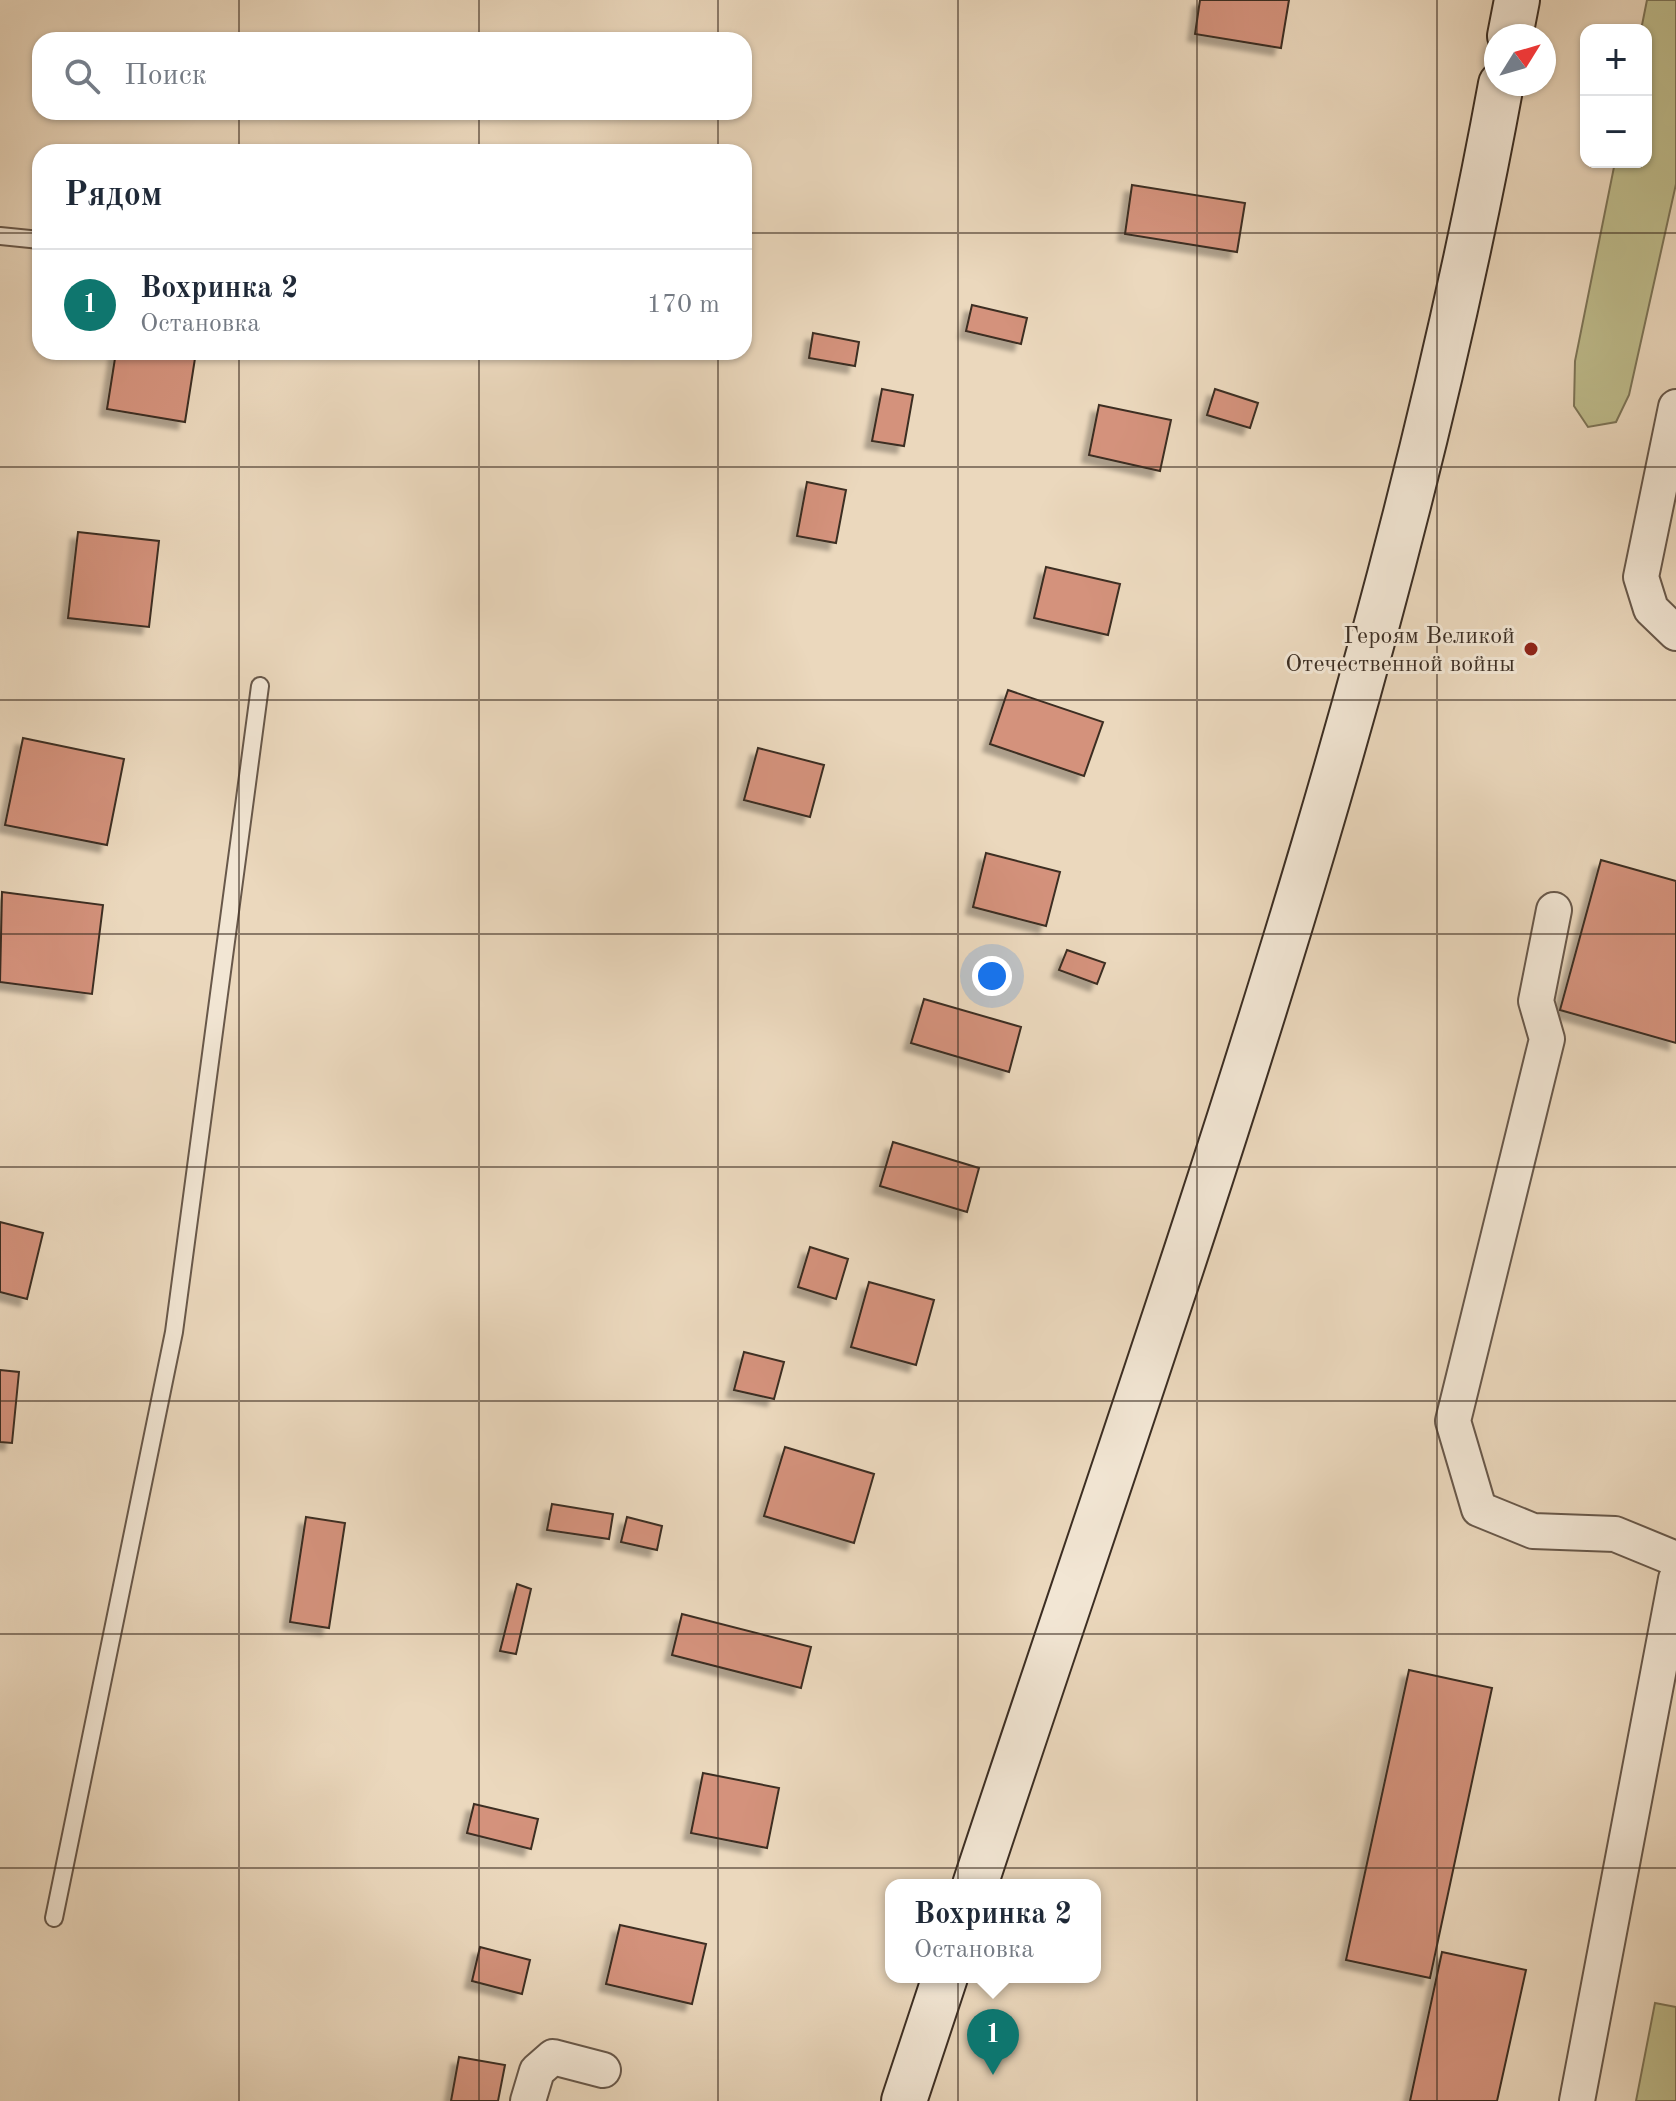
<!DOCTYPE html>
<html lang="ru">
<head>
<meta charset="utf-8">
<style>
	:root { --surface:#fff; --page:#f6f6f7; --text:#1f2937; --muted:#747a83; --line:#e0e1e3; --accent:#0f766e }
	body { margin:0; font-family:"Old Standard TT",serif; background:var(--page); color:var(--text) }
	.controls { position:absolute; right:24px; top:24px; display:grid; overflow:hidden; border-radius:16px; box-shadow:0 2px 6px #0004 }
	.controls button { width:72px; height:72px; display:grid; place-items:center; padding:0; border:0; border-bottom:2px solid var(--line); background:var(--surface); color:var(--text); font:40px sans-serif }
	.compass { position:absolute; left:1484px; top:24px; width:72px; height:72px; border-radius:50%; background:var(--surface); box-shadow:0 2px 6px #0004; rotate:53deg }
	.you { position:absolute; left:992px; top:976px; width:28px; height:28px; margin:-20px; border:6px solid #fff; border-radius:50%; background:#1a73e8; box-shadow:0 0 0 12px #1a73e833 }
	.badge { display:grid; place-items:center; width:52px; height:52px; border-radius:50%; background:var(--accent); color:#fff; font-size:26px; font-weight:700 }
	.pin { position:absolute; translate:-50% -66px; filter:drop-shadow(0 2px 4px #0008) }
	.pin::after { content:''; position:absolute; top:42px; width:28px; height:24px; background:inherit; clip-path:polygon(0 0,100% 0,50% 100%) }
	.popup { position:absolute; left:885px; top:1879px; width:216px; height:104px; box-sizing:border-box; display:grid; place-content:center; border-radius:16px; background:var(--surface); filter:drop-shadow(0 2px 6px #0005); font-size:26px; white-space:nowrap; color:var(--muted) }
	.popup b { font-size:30px; color:var(--text) }
	.popup::after { content:''; position:absolute; left:50%; top:100%; margin-left:-16px; border:16px solid transparent; border-top-color:var(--surface) }
	.list { margin:0; padding:0; list-style:none }
	h2 { display:flex; justify-content:space-between; align-items:center; height:104px; margin:0; padding:0 32px; font-size:34px }
	h2 small { font-size:26px; font-weight:400; color:var(--muted) }
	.list li { display:grid; grid-template-columns:52px 1fr auto; gap:24px; align-items:center; box-sizing:border-box; height:112px; padding:0 32px; border-top:2px solid var(--line) }
	.list b { display:block; font-size:30px; white-space:nowrap }
	.list p { margin:0; font-size:26px; white-space:nowrap; color:var(--muted) }
	.list em { font-size:26px; font-style:normal; color:var(--muted) }
	.icon { flex:none; width:44px; height:44px; fill:none; stroke:currentColor; stroke-width:2; stroke-linecap:round; stroke-linejoin:round }
	.map { position:relative; flex:none; width:1676px; height:2101px; overflow:hidden }
	.search { position:absolute; background:var(--surface); box-shadow:0 2px 6px #0004; left:32px; top:32px; width:720px; height:88px; display:flex; align-items:center; gap:20px; box-sizing:border-box; padding:0 28px; border-radius:24px; color:var(--muted); font-size:30px }
	.panel { position:absolute; background:var(--surface); box-shadow:0 2px 6px #0004; left:32px; top:144px; width:720px; height:216px; border-radius:24px }
	.map>svg:first-child { display:block }
	.green { fill:#bebc8c; stroke:#7d7558; stroke-width:2 }
	.building { fill:#d4927b; stroke:#3c2e23; stroke-width:2; filter:url(#shadow) }
	.lines { fill:none; stroke-linecap:round; stroke-linejoin:round }
	.lane-casing { stroke:#68584a; stroke-width:20 }
	.street-casing { stroke:#68584a; stroke-width:38 }
	.secondary-casing { stroke:#3c2e23; stroke-width:48 }
	.lane { stroke:#f2e6d4; stroke-width:16 }
	.street { stroke:#f2e6d4; stroke-width:34 }
	.secondary { stroke:#f2e6d4; stroke-width:44 }
	.grid { fill:none; stroke:#3c2e23; stroke-width:2; stroke-opacity:0.55 }
	.poi-dot { fill:#8f2418; stroke:#f2e6d4; stroke-width:3 }
	.labels { text-anchor:middle; stroke-width:6; stroke-linejoin:round; paint-order:stroke }
	.poi-label { font-size:24px; fill:#3c2e23; stroke:#f2e6d4; text-anchor:end }
</style>
</head>
<body>
<div class="map">
<svg width="1676" height="2101" viewBox="0 0 1676 2101">
	<defs>
		<filter id="shadow"><feDropShadow dx="-7" dy="7" stdDeviation="2" flood-color="#0004"/></filter>
	</defs>
	<rect width="100%" height="100%" fill="#ebd8bd"/>
	<filter id="stains"><feTurbulence type="fractalNoise" baseFrequency=".0025" numOctaves="4"/><feColorMatrix values="0 0 0 0 .2 0 0 0 0 .09 0 0 0 0 .02 0 0 0 .5 -.17"/></filter>
	<radialGradient id="worn" r=".72"><stop offset=".6" stop-color="#630" stop-opacity="0"/><stop offset="1" stop-color="#630" stop-opacity=".3"/></radialGradient>
	<path class="green" d="M 1647,0 L 1676,0 L 1676,184 L 1629,395 L 1616,422 L 1588,427 L 1574,406 L 1575,361 L 1615,162 L 1646,162 L 1646,30 L 1641,30 Z
		M 1655,2003 L 1676,2007 L 1676,2101 L 1636,2101 Z"/>
	<path class="building" d="M 1200,0 L 1289,0 L 1281,48 L 1195,34 Z
		M 1132,185 L 1245,203 L 1237,252 L 1125,234 Z
		M 972,305 L 1027,318 L 1021,344 L 966,331 Z
		M 813,333 L 859,342 L 855,366 L 809,358 Z
		M 116,352 L 196,352 L 185,422 L 107,409 Z
		M 882,389 L 913,395 L 904,446 L 872,441 Z
		M 1215,389 L 1258,403 L 1250,428 L 1207,415 Z
		M 1099,405 L 1171,420 L 1160,471 L 1089,455 Z
		M 807,482 L 846,490 L 836,543 L 797,536 Z
		M 78,532 L 159,541 L 149,627 L 68,618 Z
		M 1046,567 L 1120,584 L 1108,635 L 1034,618 Z
		M 1008,690 L 1103,722 L 1084,776 L 990,744 Z
		M 23,738 L 124,759 L 107,845 L 5,825 Z
		M 758,748 L 824,765 L 810,817 L 744,800 Z
		M 986,853 L 1060,872 L 1046,926 L 973,907 Z
		M 1601,860 L 1676,881 L 1676,1043 L 1560,1010 Z
		M 2,892 L 103,905 L 92,994 L 0,982 Z
		M 1067,950 L 1105,963 L 1097,984 L 1059,970 Z
		M 924,999 L 1021,1027 L 1009,1072 L 911,1043 Z
		M 893,1142 L 979,1168 L 967,1212 L 880,1186 Z
		M 0,1222 L 43,1233 L 27,1299 L 0,1292 Z
		M 810,1247 L 848,1259 L 836,1299 L 798,1287 Z
		M 869,1282 L 934,1300 L 916,1365 L 851,1347 Z
		M 744,1352 L 784,1362 L 774,1399 L 734,1390 Z
		M 0,1370 L 19,1372 L 12,1443 L 0,1442 Z
		M 785,1447 L 874,1474 L 854,1543 L 764,1516 Z
		M 552,1504 L 613,1514 L 609,1539 L 547,1530 Z
		M 306,1517 L 345,1523 L 329,1628 L 290,1622 Z
		M 627,1517 L 662,1526 L 657,1550 L 621,1542 Z
		M 517,1584 L 531,1589 L 516,1654 L 500,1651 Z
		M 682,1614 L 811,1647 L 801,1688 L 672,1655 Z
		M 1409,1670 L 1492,1688 L 1430,1978 L 1346,1960 Z
		M 703,1773 L 779,1788 L 767,1848 L 691,1833 Z
		M 474,1804 L 538,1819 L 531,1849 L 467,1833 Z
		M 620,1925 L 706,1944 L 692,2004 L 606,1984 Z
		M 480,1947 L 530,1960 L 522,1994 L 472,1981 Z
		M 1442,1952 L 1526,1970 L 1497,2101 L 1410,2101 Z
		M 459,2057 L 505,2065 L 498,2101 L 451,2101 Z"/>
	<g class="lines">
		<defs>
			<path id="lane" d="M 0,236 L 40,240
				M 54,1918 L 174,1332 L 260,686"/>
			<path id="street" d="M 1676,407 L 1641,577 L 1651,609 L 1676,633
				M 1554,910 L 1536,1001 L 1547,1039 L 1453,1421 L 1479,1509 L 1533,1531 L 1615,1534 L 1676,1559
				M 528,2101 L 537,2071 L 553,2057 L 603,2070
				M 1577,2101 L 1676,1579"/>
			<path id="secondary" d="M 1510,36 L 1517,0
				M 975,1885 C 1171,1291 1388,701 1501,84
				M 904,2101 L 945,1977"/>
		</defs>
		<use href="#lane" class="lane-casing"/>
		<use href="#street" class="street-casing"/>
		<use href="#secondary" class="secondary-casing"/>
		<use href="#lane" class="lane"/>
		<use href="#street" class="street"/>
		<use href="#secondary" class="secondary"/>
	</g>
	<path class="grid" d="M 239,0 L 239,40M 479,0 L 479,40M 718,0 L 718,40M 958,0 L 958,2101M 1197,0 L 1197,2101M 1437,0 L 1437,2101M 239,112 L 239,152M 479,112 L 479,152M 718,112 L 718,152M 0,233 L 40,233M 744,233 L 1676,233M 239,352 L 239,2101M 479,352 L 479,2101M 718,352 L 718,2101M 0,467 L 1676,467M 0,700 L 1676,700M 0,934 L 1676,934M 0,1167 L 1676,1167M 0,1401 L 1676,1401M 0,1634 L 1676,1634M 0,1868 L 1676,1868"/>
	<circle class="poi-dot" cx="1531" cy="649" r="8"/>
	<g class="labels">
		<g class="poi-label">
			<text x="1515" y="643">Героям Великой<tspan x="1515" dy="28">Отечественной войны</tspan></text>
		</g>
	</g>
	<rect width="100%" height="100%" filter="url(#stains)"/>
	<rect width="100%" height="100%" fill="url(#worn)"/>
</svg>
<div class="controls">
<button>+</button>
<button>−</button>
</div>
<svg class="compass" viewBox="-18 -18 36 36"><path d="M0-13l5 13h-10z" fill="#e53935"/><path d="M0 13l5-13h-10z" fill="#747a83"/></svg>
<div class="you"></div>
<div class="pin badge" style="left:993px;top:2075px">1</div>
<div class="popup"><b>Вохринка 2</b>Остановка</div>
<div class="search"><svg class="icon" aria-label="search" viewBox="0 0 24 24"><circle cx="10" cy="10" r="6"/><path d="M15 15l6 6"/></svg>Поиск</div>
<section class="panel">
<h2>Рядом<small></small></h2>
<ul class="list">
<li><span class="badge">1</span><div><b>Вохринка 2</b><p>Остановка</p></div><em>170 m</em></li>
</ul>
</section>
</div>
</body>
</html>
